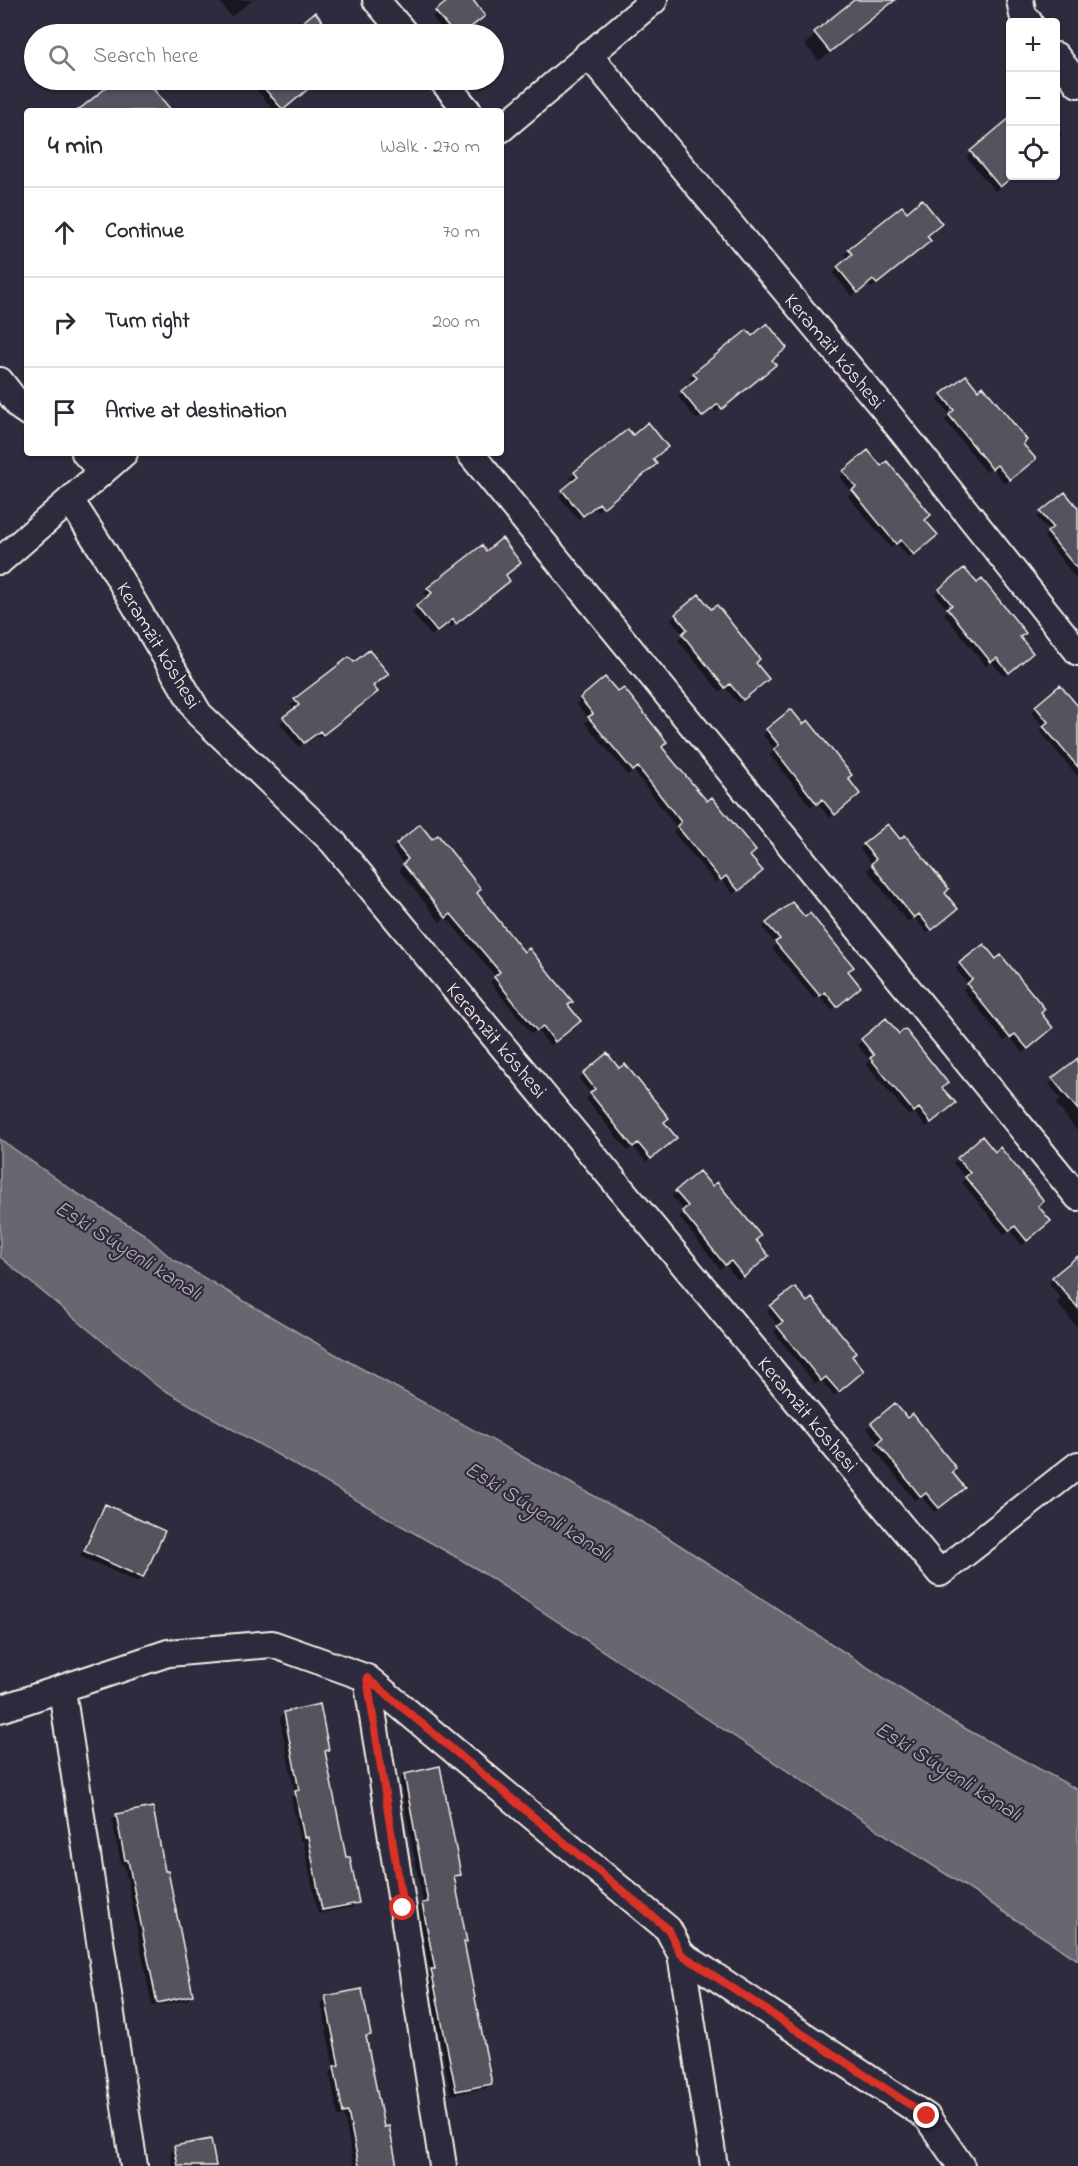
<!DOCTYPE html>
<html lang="en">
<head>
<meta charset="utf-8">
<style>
	:root { --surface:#fff; --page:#f7f7f7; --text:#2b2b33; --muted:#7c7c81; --line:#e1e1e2 }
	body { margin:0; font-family:"Indie Flower",sans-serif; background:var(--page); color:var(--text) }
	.controls { position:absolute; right:18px; top:18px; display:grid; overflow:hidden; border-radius:6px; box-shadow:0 2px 4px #0004 }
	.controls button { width:54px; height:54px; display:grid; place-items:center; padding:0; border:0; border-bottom:2px solid var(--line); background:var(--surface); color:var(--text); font:30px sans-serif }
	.stop { position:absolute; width:18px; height:18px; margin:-14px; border:4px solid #d93025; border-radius:50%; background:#fff }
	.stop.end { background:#d93025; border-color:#fff; box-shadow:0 2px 6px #0008 }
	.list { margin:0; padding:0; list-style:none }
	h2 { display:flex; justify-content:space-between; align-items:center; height:78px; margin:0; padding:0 24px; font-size:26px }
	h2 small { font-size:20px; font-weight:400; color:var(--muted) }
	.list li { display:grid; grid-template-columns:39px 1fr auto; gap:18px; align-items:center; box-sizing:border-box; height:90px; padding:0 24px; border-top:2px solid var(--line) }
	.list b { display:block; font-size:22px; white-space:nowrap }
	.list em { font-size:20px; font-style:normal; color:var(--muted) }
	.icon { flex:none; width:33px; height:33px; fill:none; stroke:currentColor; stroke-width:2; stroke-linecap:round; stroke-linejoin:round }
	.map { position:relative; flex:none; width:1078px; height:2166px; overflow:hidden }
	.search { position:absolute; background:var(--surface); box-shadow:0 2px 4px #0004; left:24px; top:24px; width:480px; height:66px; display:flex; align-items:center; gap:15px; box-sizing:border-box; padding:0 21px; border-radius:33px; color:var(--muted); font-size:22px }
	.panel { position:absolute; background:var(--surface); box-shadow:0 2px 4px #0004; left:24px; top:108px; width:480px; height:348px; border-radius:6px }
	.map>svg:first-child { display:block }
	.water { fill:#6a6670; stroke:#a19ea0; stroke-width:1.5 }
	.shadow { fill:#0007 }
	.building { fill:#56525f; stroke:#f4f1e8; stroke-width:1.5 }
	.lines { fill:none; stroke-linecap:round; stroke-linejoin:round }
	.minor-casing { stroke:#f4f1e8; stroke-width:30 }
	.minor { stroke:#2f2a3d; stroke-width:26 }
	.route { stroke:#d93025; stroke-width:8 }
	.labels { text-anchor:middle; stroke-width:4.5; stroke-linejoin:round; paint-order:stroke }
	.street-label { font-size:21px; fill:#f4f1e8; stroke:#2f2a3d }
	.water-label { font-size:22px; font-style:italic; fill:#b6b2b2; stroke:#2f2a3d }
</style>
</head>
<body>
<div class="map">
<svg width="1078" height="2166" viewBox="0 0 1078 2166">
	<rect width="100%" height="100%" fill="#2f2a3d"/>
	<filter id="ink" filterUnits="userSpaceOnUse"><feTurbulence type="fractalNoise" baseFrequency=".0167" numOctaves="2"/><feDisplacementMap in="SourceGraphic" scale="12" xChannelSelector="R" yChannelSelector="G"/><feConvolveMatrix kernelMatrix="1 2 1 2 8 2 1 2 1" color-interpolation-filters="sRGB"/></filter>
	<g filter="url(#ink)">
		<path class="water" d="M 0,1139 L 75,1192 L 144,1234 L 172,1259 L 335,1354 L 658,1531 L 944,1717 L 1078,1790 L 1078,1960 L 477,1569 L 157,1386 L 0,1257 Z"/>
		<path class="shadow" d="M 220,0 L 253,0 L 231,17 L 219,1 Z
			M 452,0 L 471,0 L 479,20 L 461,34 L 446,34 L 432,17 Z
			M 857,0 L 895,0 L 819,61 L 805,44 Z
			M 314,15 L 331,34 L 291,34 Z
			M 248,80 L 318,80 L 281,111 L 275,111 Z
			M 1010,119 L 1010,176 L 1013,176 L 995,191 L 966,157 Z
			M 1056,126 L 1062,134 L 1056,140 Z
			M 925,236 L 925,246 L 871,288 L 868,284 L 852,296 L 833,273 L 848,259 L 844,254 L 849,250 Z
			M 713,358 L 770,360 L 770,370 L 716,412 L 713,408 L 697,420 L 678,397 L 693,383 L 689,378 Z
			M 942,396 L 1021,444 L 1029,464 L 1005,484 L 992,468 L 986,472 L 945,420 L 950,415 L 938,400 Z
			M 594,458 L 651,459 L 650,469 L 597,511 L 594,507 L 578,519 L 559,496 L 574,483 L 570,478 Z
			M 844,472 L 923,520 L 931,540 L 909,558 L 896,543 L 891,548 L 848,496 L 852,492 L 840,477 Z
			M 1078,508 L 1078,581 L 1044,537 L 1049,532 L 1037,517 L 1041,513 Z
			M 486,553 L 504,576 L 504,585 L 451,627 L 447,623 L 431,636 L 412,612 L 428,598 L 424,593 Z
			M 964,570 L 1019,638 L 1027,657 L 1004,676 L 991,661 L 986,666 L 944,614 L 948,610 L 935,594 Z
			M 699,596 L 754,663 L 762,683 L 738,703 L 725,687 L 720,692 L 678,640 L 683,634 L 671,619 Z
			M 353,664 L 372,687 L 371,696 L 318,738 L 315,734 L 299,747 L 280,723 L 295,710 L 291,705 Z
			M 605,679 L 748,856 L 756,875 L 733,894 L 721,879 L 716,883 L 673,832 L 677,828 L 633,770 L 628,775 L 585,723 L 589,719 L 576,704 Z
			M 1060,687 L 1073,703 L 1078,698 L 1078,777 L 1040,731 L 1044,727 L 1031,712 Z
			M 767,730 L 846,779 L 854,798 L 830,818 L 817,803 L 811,807 L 770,755 L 775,750 L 763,735 Z
			M 420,826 L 566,1006 L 574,1026 L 550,1046 L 537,1030 L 532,1034 L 490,982 L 496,977 L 446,917 L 440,922 L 399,870 L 404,864 L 392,849 Z
			M 864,845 L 943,893 L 951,913 L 927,933 L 914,917 L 908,922 L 867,870 L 872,864 L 860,849 Z
			M 767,924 L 847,972 L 855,991 L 832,1010 L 819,995 L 814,999 L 772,948 L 776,944 L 763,928 Z
			M 960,965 L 1039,1013 L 1047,1033 L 1023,1053 L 1010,1037 L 1004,1041 L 963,989 L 968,984 L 956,969 Z
			M 886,1020 L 941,1088 L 949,1108 L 926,1127 L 914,1112 L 909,1116 L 866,1064 L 870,1060 L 857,1045 Z
			M 1078,1062 L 1078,1132 L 1056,1104 L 1061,1099 L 1049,1084 Z
			M 584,1074 L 662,1122 L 670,1142 L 646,1162 L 633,1146 L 628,1151 L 586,1099 L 591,1094 L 579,1079 Z
			M 982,1138 L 1037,1206 L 1045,1226 L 1022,1245 L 1010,1230 L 1004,1234 L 962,1182 L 966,1178 L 953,1163 Z
			M 676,1192 L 755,1240 L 763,1260 L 738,1280 L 725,1264 L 720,1269 L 679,1217 L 684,1211 L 672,1196 Z
			M 1077,1258 L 1078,1259 L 1078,1328 L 1057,1303 L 1061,1298 L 1049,1283 Z
			M 771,1308 L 850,1356 L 858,1376 L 834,1396 L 821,1380 L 815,1384 L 774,1332 L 779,1327 L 767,1312 Z
			M 872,1424 L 950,1472 L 958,1492 L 934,1512 L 921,1496 L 915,1501 L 874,1448 L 879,1443 L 867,1428 Z
			M 105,1506 L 142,1577 L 137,1582 L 80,1556 L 100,1511 Z
			M 284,1713 L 328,1750 L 324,1753 L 345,1859 L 357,1902 L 353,1907 L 318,1914 L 303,1840 L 300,1841 L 291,1797 L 295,1794 L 280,1718 Z
			M 404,1775 L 459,1874 L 454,1879 L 466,1941 L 462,1944 L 491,2084 L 486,2088 L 451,2095 L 427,1975 L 430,1972 L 418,1909 L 423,1904 L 400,1780 Z
			M 117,1816 L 192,1995 L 187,2000 L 152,2006 L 124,1864 L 121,1864 L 112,1820 Z
			M 326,1998 L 369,2035 L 365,2039 L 383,2129 L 395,2166 L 354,2166 L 344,2115 L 338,2116 L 330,2073 L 334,2068 L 321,2003 Z
			M 175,2147 L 215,2166 L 173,2166 L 171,2152 Z"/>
		<path class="building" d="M 449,0 L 473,0 L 485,16 L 462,34 L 454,34 L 435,11 Z
			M 854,0 L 895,0 L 830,52 L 814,32 Z
			M 315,12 L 333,34 L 288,34 Z
			M 116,80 L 146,80 L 172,111 L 77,111 Z
			M 257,80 L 319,80 L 283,110 Z
			M 1011,117 L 1011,178 L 1000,187 L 970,151 Z
			M 922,199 L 942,224 L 927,236 L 931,241 L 877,284 L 873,280 L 858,293 L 837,267 L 852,254 L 848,249 L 902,206 L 907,212 Z
			M 767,323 L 787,348 L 772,360 L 776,365 L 722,409 L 718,404 L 702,417 L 681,391 L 697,378 L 693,373 L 747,330 L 752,336 Z
			M 966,375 L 978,390 L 983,386 L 1027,440 L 1023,444 L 1036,459 L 1010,480 L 997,465 L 992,469 L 949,415 L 954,410 L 941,394 Z
			M 648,422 L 668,447 L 653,459 L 657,464 L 603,508 L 599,503 L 583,516 L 562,490 L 578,477 L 574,472 L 628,429 L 633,435 Z
			M 868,450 L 881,466 L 887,461 L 931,515 L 925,520 L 938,535 L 914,555 L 901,540 L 896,544 L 852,490 L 856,487 L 843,471 Z
			M 1065,492 L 1078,508 L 1078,570 L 1047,532 L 1053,527 L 1040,512 Z
			M 502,538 L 521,563 L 506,575 L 510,581 L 456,624 L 453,619 L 437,632 L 416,606 L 432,593 L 427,588 L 482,545 L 486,551 Z
			M 964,568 L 977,583 L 982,579 L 1026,633 L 1020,637 L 1033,653 L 1009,673 L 997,658 L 991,662 L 947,608 L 952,605 L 939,589 Z
			M 699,594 L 711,609 L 717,605 L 760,659 L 756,663 L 769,679 L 743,700 L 730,684 L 725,688 L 682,634 L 687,629 L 675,614 Z
			M 369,650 L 389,674 L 373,686 L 378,692 L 323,735 L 320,731 L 304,743 L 283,717 L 299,705 L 294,699 L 349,657 L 354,662 Z
			M 605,677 L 618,692 L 624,688 L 667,742 L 662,747 L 674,762 L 707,801 L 712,797 L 756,851 L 750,856 L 763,871 L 739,891 L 726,876 L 721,880 L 677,826 L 681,822 L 638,767 L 633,771 L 588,717 L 593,714 L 580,698 Z
			M 1060,685 L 1078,706 L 1078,767 L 1043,726 L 1048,722 L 1035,706 Z
			M 791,709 L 803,724 L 808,720 L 852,775 L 848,778 L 860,794 L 835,815 L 822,799 L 817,804 L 774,749 L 779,745 L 766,729 Z
			M 420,824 L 432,839 L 438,835 L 481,889 L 477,893 L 524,952 L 529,948 L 573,1002 L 568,1005 L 581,1021 L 555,1042 L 543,1026 L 537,1031 L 494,977 L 500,972 L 451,914 L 446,918 L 403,864 L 408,859 L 396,844 Z
			M 888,824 L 900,839 L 905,835 L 949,889 L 945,893 L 958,909 L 932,930 L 919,914 L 914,918 L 871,864 L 876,859 L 863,844 Z
			M 792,902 L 805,917 L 810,913 L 854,967 L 848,971 L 861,987 L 837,1007 L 825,992 L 820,996 L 775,942 L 780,939 L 766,923 Z
			M 984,944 L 996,959 L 1001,955 L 1045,1009 L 1041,1013 L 1053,1028 L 1028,1049 L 1015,1034 L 1010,1038 L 967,984 L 972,979 L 959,963 Z
			M 886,1018 L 899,1034 L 905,1029 L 948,1083 L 942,1088 L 956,1103 L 931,1123 L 919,1108 L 914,1112 L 870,1058 L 874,1055 L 861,1039 Z
			M 607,1053 L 619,1068 L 625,1064 L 669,1118 L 664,1122 L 677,1138 L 651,1159 L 638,1143 L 633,1147 L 590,1093 L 595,1089 L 583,1073 Z
			M 1078,1058 L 1078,1110 L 1052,1078 Z
			M 982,1136 L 995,1152 L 1000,1147 L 1044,1201 L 1038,1206 L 1051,1221 L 1027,1241 L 1015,1226 L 1010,1231 L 965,1177 L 970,1173 L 957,1158 Z
			M 699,1171 L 712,1186 L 717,1182 L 761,1236 L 756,1240 L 769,1256 L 744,1277 L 731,1261 L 725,1265 L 682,1211 L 688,1206 L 675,1191 Z
			M 1078,1256 L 1078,1308 L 1052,1277 Z
			M 795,1287 L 807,1302 L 812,1298 L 856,1352 L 852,1356 L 864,1371 L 839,1392 L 826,1377 L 821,1381 L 777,1326 L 783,1322 L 770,1306 Z
			M 895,1403 L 907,1418 L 913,1414 L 956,1468 L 952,1472 L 965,1488 L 939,1508 L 926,1493 L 921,1497 L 878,1443 L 883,1438 L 871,1423 Z
			M 105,1504 L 165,1531 L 143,1578 L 84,1551 Z
			M 320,1704 L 329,1750 L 325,1751 L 346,1857 L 350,1857 L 359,1903 L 322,1910 L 308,1837 L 304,1837 L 295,1791 L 299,1790 L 284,1712 Z
			M 440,1766 L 461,1875 L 454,1876 L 467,1942 L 464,1942 L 492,2084 L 456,2091 L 431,1969 L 435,1969 L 422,1903 L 428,1902 L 404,1774 Z
			M 153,1807 L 165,1871 L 168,1871 L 193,1995 L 157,2003 L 128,1860 L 125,1860 L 116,1814 Z
			M 362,1989 L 371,2035 L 366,2036 L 384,2127 L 389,2126 L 397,2166 L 359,2166 L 348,2112 L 343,2113 L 334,2066 L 339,2065 L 325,1996 Z
			M 211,2139 L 216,2166 L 178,2166 L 174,2146 Z"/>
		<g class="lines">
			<defs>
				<path id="minor" d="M 376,0 L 405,34
					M 1020,0 L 1023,15 L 1029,22
					M 588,54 L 885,410 L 1078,652
					M 1056,56 L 1078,84
					M 442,80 L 468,111
					M 501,129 L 654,0
					M 0,381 L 21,408 L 27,412
					M 85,453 L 102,472
					M 470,453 L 1078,1197
					M 70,500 L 105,554 L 199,714 L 332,841 L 940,1573 L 1078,1465
					M 0,561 L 124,453
					M 367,1678 L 443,2166
					M 62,1690 L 134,2166
					M 0,1709 L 168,1653 L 272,1644 L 367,1678 L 668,1929 L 681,1954 L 927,2117 L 961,2166
					M 681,1954 L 714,2166"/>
			</defs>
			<use href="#minor" class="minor-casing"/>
			<use href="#minor" class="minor"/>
		</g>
	</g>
	<g class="lines" filter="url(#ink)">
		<path class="route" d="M 403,1908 L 367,1678 L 668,1929 L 681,1954 L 927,2116"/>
	</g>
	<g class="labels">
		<g class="street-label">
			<text transform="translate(835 351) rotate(50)" y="7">Keramzit kóshesi</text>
			<text transform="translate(159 645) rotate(59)" y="7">Keramzit kóshesi</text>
			<text transform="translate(497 1040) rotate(50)" y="7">Keramzit kóshesi</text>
			<text transform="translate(808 1414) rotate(50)" y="7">Keramzit kóshesi</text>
		</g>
		<g class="water-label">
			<text transform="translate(129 1249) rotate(32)" y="8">Eski Súyenli kanalı</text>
			<text transform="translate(539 1510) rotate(32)" y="8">Eski Súyenli kanalı</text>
			<text transform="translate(949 1770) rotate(32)" y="8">Eski Súyenli kanalı</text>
		</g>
	</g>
</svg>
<div class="controls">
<button>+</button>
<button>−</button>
<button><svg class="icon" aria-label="locate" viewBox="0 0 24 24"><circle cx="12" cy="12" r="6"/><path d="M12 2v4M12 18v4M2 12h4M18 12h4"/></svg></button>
</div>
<div class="stop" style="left:403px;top:1908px"></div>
<div class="stop end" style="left:927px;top:2116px"></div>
<div class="search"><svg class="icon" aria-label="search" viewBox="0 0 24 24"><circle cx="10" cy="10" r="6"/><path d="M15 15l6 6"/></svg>Search here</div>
<section class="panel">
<h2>4 min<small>Walk · 270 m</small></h2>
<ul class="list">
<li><svg class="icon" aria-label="ahead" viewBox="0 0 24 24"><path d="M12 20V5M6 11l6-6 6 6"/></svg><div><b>Continue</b></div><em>70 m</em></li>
<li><svg class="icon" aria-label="right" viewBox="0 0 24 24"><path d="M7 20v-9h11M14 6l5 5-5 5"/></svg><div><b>Turn right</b></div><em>200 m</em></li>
<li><svg class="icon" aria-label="arrive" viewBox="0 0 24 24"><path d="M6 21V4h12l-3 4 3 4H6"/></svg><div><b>Arrive at destination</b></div></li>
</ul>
</section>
</div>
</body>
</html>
